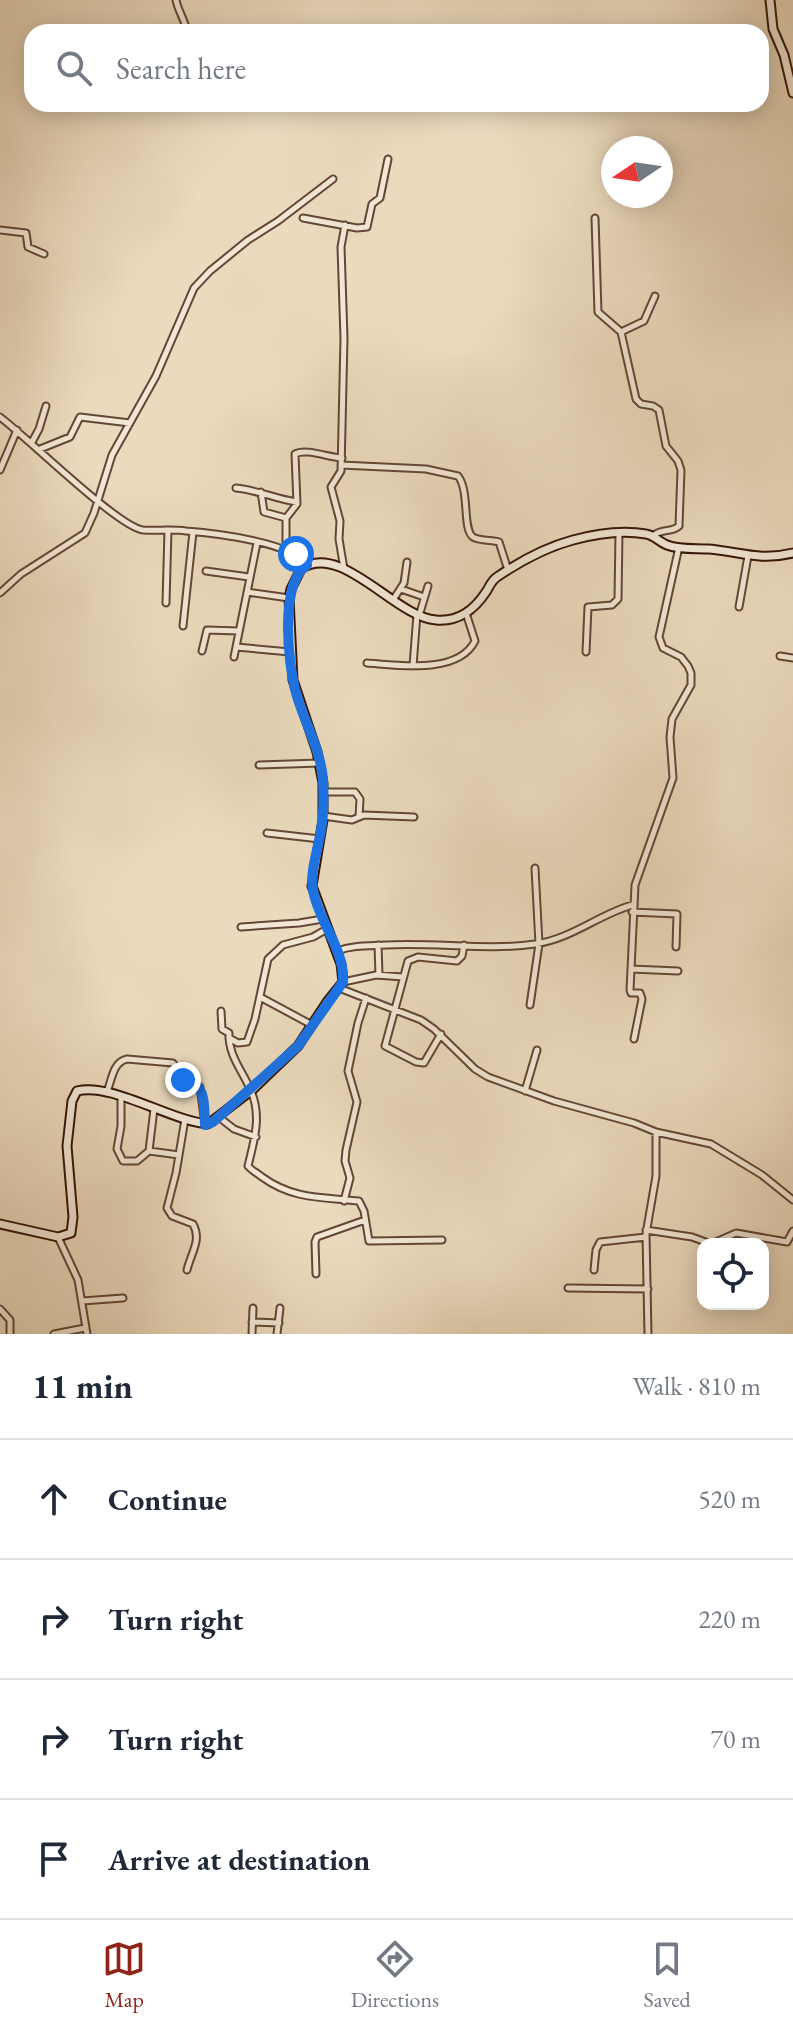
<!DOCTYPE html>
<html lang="en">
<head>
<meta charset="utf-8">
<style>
	:root { --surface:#fff; --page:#f6f6f7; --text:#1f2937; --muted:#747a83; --line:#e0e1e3; --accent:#8f2418 }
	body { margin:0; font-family:"EB Garamond",serif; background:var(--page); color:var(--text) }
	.controls { position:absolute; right:24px; bottom:24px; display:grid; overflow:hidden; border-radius:16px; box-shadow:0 4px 20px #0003 }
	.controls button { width:72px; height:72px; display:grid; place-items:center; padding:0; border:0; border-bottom:2px solid var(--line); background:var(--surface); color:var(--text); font:40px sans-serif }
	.compass { position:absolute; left:601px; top:136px; width:72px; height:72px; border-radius:50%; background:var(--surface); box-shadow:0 4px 20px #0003; rotate:257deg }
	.stop { position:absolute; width:24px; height:24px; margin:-18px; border:6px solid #1a73e8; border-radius:50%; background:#fff }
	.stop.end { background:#1a73e8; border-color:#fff; box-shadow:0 2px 8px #0008 }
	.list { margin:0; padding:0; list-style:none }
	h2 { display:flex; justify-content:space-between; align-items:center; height:104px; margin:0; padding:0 32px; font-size:34px }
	h2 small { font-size:26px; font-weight:400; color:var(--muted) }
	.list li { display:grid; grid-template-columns:52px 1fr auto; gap:24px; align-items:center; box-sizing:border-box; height:120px; padding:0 32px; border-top:2px solid var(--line) }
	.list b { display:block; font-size:30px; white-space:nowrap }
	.list em { font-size:26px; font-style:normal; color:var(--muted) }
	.icon { flex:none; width:44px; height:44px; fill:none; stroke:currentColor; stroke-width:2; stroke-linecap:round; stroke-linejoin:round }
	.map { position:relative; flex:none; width:793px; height:1334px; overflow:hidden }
	.search { position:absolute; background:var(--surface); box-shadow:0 4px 20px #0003; left:24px; right:24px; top:24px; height:88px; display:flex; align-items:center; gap:20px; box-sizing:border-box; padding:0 28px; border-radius:24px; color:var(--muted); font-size:30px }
	.sheet { height:584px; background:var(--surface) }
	nav { display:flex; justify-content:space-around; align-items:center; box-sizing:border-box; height:112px; border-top:2px solid var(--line); background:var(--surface); font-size:22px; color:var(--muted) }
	nav a { display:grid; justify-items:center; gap:4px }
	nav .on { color:var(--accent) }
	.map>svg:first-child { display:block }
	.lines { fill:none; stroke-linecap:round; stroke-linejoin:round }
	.street-casing { stroke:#634635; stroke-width:9 }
	.secondary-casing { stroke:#361507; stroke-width:11 }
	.street { stroke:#f2e7d5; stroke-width:5 }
	.secondary { stroke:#f2e7d5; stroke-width:7 }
	.route { stroke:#1a73e8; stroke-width:10 }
</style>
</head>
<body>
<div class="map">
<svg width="793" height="1334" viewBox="0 0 793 1334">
	<rect width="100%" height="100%" fill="#ebdabe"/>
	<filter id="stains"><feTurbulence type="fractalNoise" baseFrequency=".0025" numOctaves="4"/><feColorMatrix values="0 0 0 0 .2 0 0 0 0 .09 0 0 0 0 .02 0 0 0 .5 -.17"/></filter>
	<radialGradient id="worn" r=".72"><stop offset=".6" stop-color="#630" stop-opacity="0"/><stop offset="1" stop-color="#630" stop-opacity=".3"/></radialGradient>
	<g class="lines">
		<defs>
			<path id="street" d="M 176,0 C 178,11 185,20 187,32
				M 303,218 L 357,228 L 367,227 L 372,204 L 380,198 L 388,159
				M 595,218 L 598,312 L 621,332 L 636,399 L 641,404 L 653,406 L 659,410 L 666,446 L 678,461 L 681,470 L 679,526 C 672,533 661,528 653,536
				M 0,230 L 26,233 L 28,247 L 44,254
				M 621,332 L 644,321 L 655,296
				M 0,417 C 27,437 118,527 143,530 C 157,531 172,529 186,531 C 213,533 292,542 307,565
				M 32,442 L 39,429 L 46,406
				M 40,449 L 70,437 L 80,417 L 130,423
				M 341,465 L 426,469 L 458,476 C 470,491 462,529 473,537 C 479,541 492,540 499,542 L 508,570
				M 0,470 L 17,430
				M 236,488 C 258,490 275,499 297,502
				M 261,492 L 264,512 L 286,518
				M 286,550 L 286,518 L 297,504 L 295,454 C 306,448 327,457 342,458
				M 344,569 L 339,539 L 340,521 L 331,487 L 341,471 L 344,338 L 341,247 L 345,225
				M 206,571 L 249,577
				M 401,589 L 424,597
				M 247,592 L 289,598
				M 0,593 L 21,574 L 85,533 L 94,513 L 112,455 L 156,376 L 194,288 L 210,271 L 248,240 L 278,221 L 333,179
				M 393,600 L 404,583 L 407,562
				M 166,603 L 168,530
				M 739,607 L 748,556
				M 419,616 L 428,586
				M 183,626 L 193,532
				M 236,647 L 290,652
				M 202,651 L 207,630 L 239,631
				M 586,652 L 588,607 L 612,605 L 618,599 L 619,533
				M 780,656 L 793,658
				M 234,657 L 257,543
				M 367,663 C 397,665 458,675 475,641 L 466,613
				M 413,666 L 417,614
				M 259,765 L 320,763
				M 323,792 L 355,792 L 360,799 L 359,817
				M 323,816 L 352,820 L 364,815 L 414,817
				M 267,833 L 320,839
				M 632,912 L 677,914 L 676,947
				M 241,927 L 299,923 L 323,919
				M 378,945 L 379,975
				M 337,951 C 353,945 369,946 386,945 C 435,942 488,951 535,944 C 571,939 598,915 632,905
				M 631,969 L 678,971
				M 343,982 L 376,975 L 403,977
				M 339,988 L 421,1020 L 434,1029 L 475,1069 L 488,1077 L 554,1101 L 634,1123 L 656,1132 L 711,1144 L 762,1175 L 793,1200
				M 260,997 L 312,1025
				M 530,1005 L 539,944 L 535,868
				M 221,1011 L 222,1029 L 229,1033 C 228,1056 243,1071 251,1091 C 262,1116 254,1141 248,1166 C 252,1171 256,1172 262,1177 C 294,1200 323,1197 359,1201 L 364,1211 L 369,1241 L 442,1240
				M 441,1034 L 424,1063 L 416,1062 L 385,1046 L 408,961 L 418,957 L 457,961 L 462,956 L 464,945
				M 229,1038 L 238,1043 L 247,1042 L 255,1019 L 268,959 L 283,945 L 313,937 L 327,929
				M 634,1039 L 642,999 L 640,993 L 631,993 L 630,990 L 635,885 L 673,778 L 670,737 L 672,719 L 691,685 L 691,673 L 688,666 L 681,657 L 663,648 L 659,637 L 679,547
				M 525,1091 L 537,1050
				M 107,1092 C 112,1079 113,1062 127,1059 L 173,1063 L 181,1078 L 200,1087 L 205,1125
				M 121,1097 L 121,1126 L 117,1149 L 123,1161 L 137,1161 L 149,1151 L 154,1109
				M 220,1118 L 234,1129 L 256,1137
				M 185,1119 L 176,1173 L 167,1208 L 172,1216 L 193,1224 C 202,1240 191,1253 187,1270
				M 149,1151 L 179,1155
				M 344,1201 L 350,1178 L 345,1161 L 346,1150 L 357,1102 L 348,1071 L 358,1023 L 366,998
				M 646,1230 L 692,1237 L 711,1244 L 736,1233 L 787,1242 L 793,1231
				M 58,1237 L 78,1280 L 87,1334
				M 594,1270 L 596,1250 L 600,1242 L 646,1237
				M 316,1274 L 315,1242 L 317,1237 L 365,1220
				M 568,1288 L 648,1289
				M 82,1301 L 123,1298
				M 0,1309 L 10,1320 L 10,1334
				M 252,1322 L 279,1323
				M 54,1334 L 85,1328
				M 252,1334 L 253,1308
				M 277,1334 L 280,1308
				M 648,1334 L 646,1234 L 656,1176 L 656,1132"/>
			<path id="secondary" d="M 770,0 L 773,29 L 784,55 L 793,93
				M 0,1224 L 58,1237 L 71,1233 L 73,1217 L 67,1146 L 72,1101 L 77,1091 C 111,1082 171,1121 208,1124 L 251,1091 L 298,1046 L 327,1002 L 343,982 L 341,964 L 312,886 L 323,820 L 323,783 L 317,752 L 293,680 L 289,598 L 291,589 L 301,569 C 341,541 395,617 436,620 C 459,622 474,610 486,592 C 490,586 491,581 497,577 C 519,562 547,547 573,540 C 595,534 623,530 646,534 C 654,535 659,542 667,545 C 680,550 696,548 709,549 C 741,552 760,561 793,553"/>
		</defs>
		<use href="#street" class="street-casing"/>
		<use href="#secondary" class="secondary-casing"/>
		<use href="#street" class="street"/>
		<use href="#secondary" class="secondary"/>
	</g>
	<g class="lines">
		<path class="route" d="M 183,1080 C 207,1083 204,1105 205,1125 L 213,1122 L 298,1046 L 343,982 C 345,949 318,921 313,890 C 310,872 317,853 320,835 C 324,818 324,799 323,780 C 321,750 304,722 296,693 C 288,663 279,584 307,565 L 296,554"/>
	</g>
	<rect width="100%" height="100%" filter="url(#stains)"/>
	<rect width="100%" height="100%" fill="url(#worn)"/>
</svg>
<div class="controls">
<button><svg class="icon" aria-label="locate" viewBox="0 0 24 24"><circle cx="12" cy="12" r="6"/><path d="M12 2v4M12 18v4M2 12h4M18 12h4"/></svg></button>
</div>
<svg class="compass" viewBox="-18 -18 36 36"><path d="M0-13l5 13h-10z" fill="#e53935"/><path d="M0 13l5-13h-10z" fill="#747a83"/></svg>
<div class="stop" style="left:296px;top:554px"></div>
<div class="stop end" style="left:183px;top:1080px"></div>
<div class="search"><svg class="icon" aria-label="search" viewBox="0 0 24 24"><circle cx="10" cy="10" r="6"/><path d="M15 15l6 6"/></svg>Search here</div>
</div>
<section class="sheet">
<h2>11 min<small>Walk · 810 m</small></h2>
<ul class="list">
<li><svg class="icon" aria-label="ahead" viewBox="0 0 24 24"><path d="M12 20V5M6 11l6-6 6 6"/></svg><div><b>Continue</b></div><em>520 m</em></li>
<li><svg class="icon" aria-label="right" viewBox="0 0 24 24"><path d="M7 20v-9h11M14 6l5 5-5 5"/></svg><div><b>Turn right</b></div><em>220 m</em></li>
<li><svg class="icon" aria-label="right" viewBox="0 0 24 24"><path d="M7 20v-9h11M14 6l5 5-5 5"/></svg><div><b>Turn right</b></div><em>70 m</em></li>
<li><svg class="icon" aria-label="arrive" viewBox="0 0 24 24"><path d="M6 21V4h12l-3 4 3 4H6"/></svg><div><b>Arrive at destination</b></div></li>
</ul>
</section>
<nav>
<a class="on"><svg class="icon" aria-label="map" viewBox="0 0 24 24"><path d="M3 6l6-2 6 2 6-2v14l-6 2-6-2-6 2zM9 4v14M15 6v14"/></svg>Map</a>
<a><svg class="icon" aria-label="directions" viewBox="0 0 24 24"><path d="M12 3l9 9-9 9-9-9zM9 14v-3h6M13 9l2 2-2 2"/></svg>Directions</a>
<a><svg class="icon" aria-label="saved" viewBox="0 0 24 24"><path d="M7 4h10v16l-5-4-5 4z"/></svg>Saved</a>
</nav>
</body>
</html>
